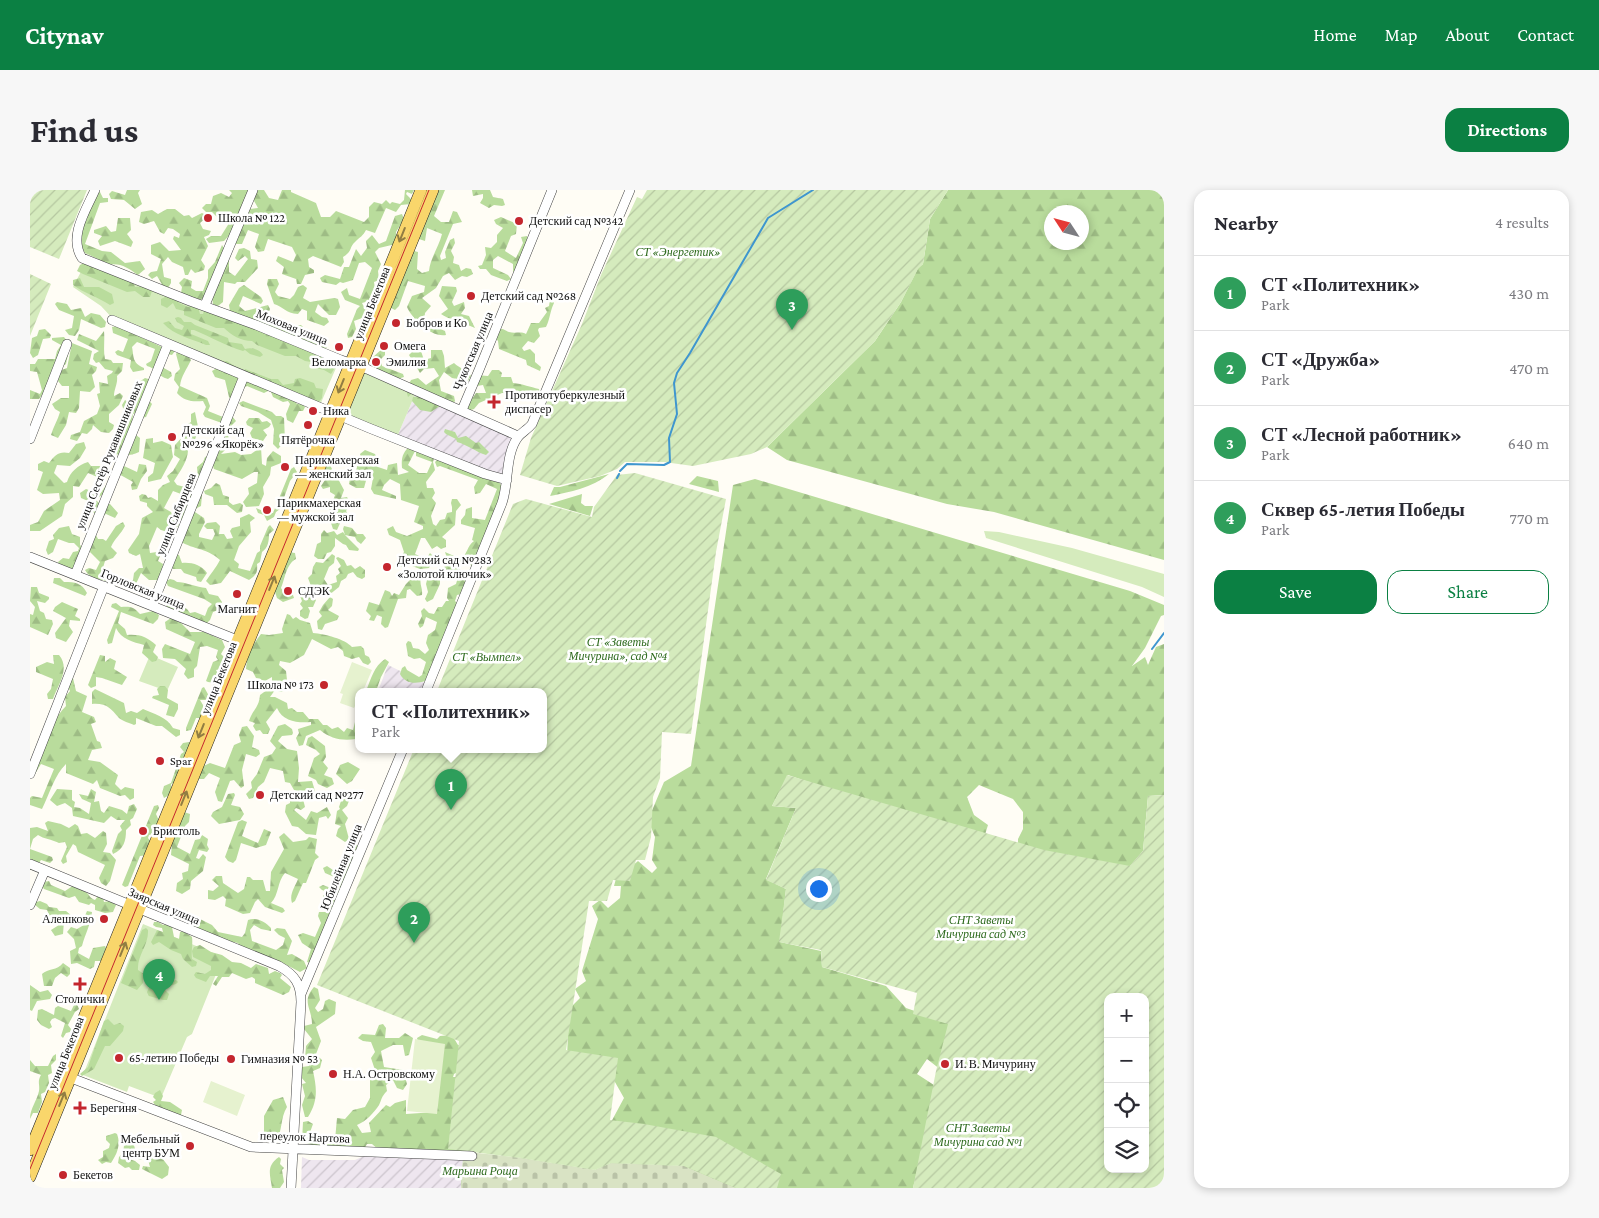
<!DOCTYPE html>
<html lang="en">
<head>
<meta charset="utf-8">
<style>
	:root { --surface:#fff; --page:#f7f7f7; --text:#2b2b33; --muted:#7c7c81; --line:#e1e1e2; --accent:#0b8043 }
	body { margin:0; font-family:"Crimson Pro",serif; background:var(--page); color:var(--text) }
	.controls { position:absolute; right:15px; bottom:15px; display:grid; overflow:hidden; border-radius:10px; box-shadow:0 2px 8px #0003 }
	.controls button { width:45px; height:45px; display:grid; place-items:center; padding:0; border:0; border-bottom:1px solid var(--line); background:var(--surface); color:var(--text); font:25px sans-serif }
	.compass { position:absolute; left:1014px; top:15px; width:45px; height:45px; border-radius:50%; background:var(--surface); box-shadow:0 2px 8px #0003; rotate:306deg }
	.you { position:absolute; left:788px; top:698px; width:18px; height:18px; margin:-12px; border:4px solid #fff; border-radius:50%; background:#1a73e8; box-shadow:0 0 0 8px #1a73e833 }
	.badge { display:grid; place-items:center; width:32px; height:32px; border-radius:50%; background:var(--accent); color:#fff; font-size:16px; font-weight:700 }
	.pin { position:absolute; translate:-50% -41px; filter:drop-shadow(0 1px 2px #0008) }
	.pin::after { content:''; position:absolute; top:26px; width:18px; height:15px; background:inherit; clip-path:polygon(0 0,100% 0,50% 100%) }
	.popup { position:absolute; left:325px; top:498px; width:192px; height:65px; box-sizing:border-box; display:grid; place-content:center; border-radius:10px; background:var(--surface); filter:drop-shadow(0 1px 4px #0005); font-size:16px; white-space:nowrap; color:var(--muted) }
	.popup b { font-size:19px; color:var(--text) }
	.popup::after { content:''; position:absolute; left:50%; top:100%; margin-left:-10px; border:10px solid transparent; border-top-color:var(--surface) }
	.list { margin:0; padding:0; list-style:none }
	h2 { display:flex; justify-content:space-between; align-items:center; height:65px; margin:0; padding:0 20px; font-size:21px }
	h2 small { font-size:16px; font-weight:400; color:var(--muted) }
	.list li { display:grid; grid-template-columns:32px 1fr auto; gap:15px; align-items:center; box-sizing:border-box; height:75px; padding:0 20px; border-top:1px solid var(--line) }
	.list b { display:block; font-size:19px; white-space:nowrap }
	.list p { margin:0; font-size:16px; white-space:nowrap; color:var(--muted) }
	.list em { font-size:16px; font-style:normal; color:var(--muted) }
	.actions { display:flex; gap:10px; padding:15px 20px }
	.actions a { flex:1; padding:11px 0; border:1px solid var(--accent); border-radius:15px; text-align:center; font-size:18px; color:var(--accent) }
	.actions .main { background:var(--accent); color:#fff }
	.icon { flex:none; width:28px; height:28px; fill:none; stroke:currentColor; stroke-width:2; stroke-linecap:round; stroke-linejoin:round }
	.map { position:relative; flex:none; width:1134px; height:998px; overflow:hidden; border-radius:15px }
	header { display:flex; align-items:center; gap:30px; box-sizing:border-box; height:70px; padding:0 25px; background:var(--accent); color:#fff }
	header strong { font-size:24px }
	nav { display:flex; gap:28px; margin-inline-start:auto; font-size:18px }
	.intro { display:flex; align-items:center; justify-content:space-between; box-sizing:border-box; height:120px; padding:0 30px }
	h1 { margin:0; font-size:35px }
	.button { padding:12px 22px; border-radius:15px; background:var(--accent); color:#fff; font-size:18px; font-weight:700 }
	main { display:flex; gap:30px; padding:0 30px }
	aside { flex:1; background:var(--surface); border-radius:15px; box-shadow:0 2px 8px #0003 }
	.map>svg:first-child { display:block }
	.industrial { fill:url(#industrial-furrows) }
	.grass { fill:#d5ebbd }
	.forest { fill:url(#forest-firs); fill-rule:evenodd }
	.cemetery { fill:url(#cemetery-stones) }
	.garden { fill:url(#garden-furrows); fill-rule:evenodd }
	.pitch { fill:#e6f2cf }
	.lines { fill:none; stroke-linecap:round; stroke-linejoin:round }
	.stream { stroke:#3f96cf; stroke-width:2 }
	.minor-casing { stroke:#444; stroke-width:10 }
	.major-casing { stroke:#222; stroke-width:12 }
	.minor { stroke:#fff; stroke-width:9 }
	.major { stroke:#f9d66b; stroke-width:11 }
	.tram { stroke:#c4262e; stroke-width:1 }
	.oneway { stroke:#917d42 }
	.poi-dot { fill:#c4262e; stroke:#fff; stroke-width:2 }
	.labels { text-anchor:middle; stroke-width:5; stroke-linejoin:round; paint-order:stroke }
	.poi-label { font-size:12px; fill:#111; stroke:#fff; text-anchor:start }
	.park-label { font-size:12px; font-style:italic; fill:#2f6b1f; stroke:#fff }
	.street-label { font-size:12px; fill:#111; stroke:#fff }
</style>
</head>
<body>
<header>
<strong>Citynav</strong>
<nav><a>Home</a><a>Map</a><a>About</a><a>Contact</a></nav>
</header>
<div class="intro"><h1>Find us</h1><a class="button">Directions</a></div>
<main>
<div class="map">
<svg width="1134" height="998" viewBox="0 0 1134 998">
	<defs>
		<pattern id="industrial-furrows" width="10" height="10" patternUnits="userSpaceOnUse" patternTransform="scale(1.25)"><rect width="10" height="10" fill="#eee6ef"/><path d="M-1 1l2-2M0 10L10 0M9 11l2-2" fill="none" stroke="#cbc4cc"/></pattern>
		<pattern id="forest-firs" width="22" height="20" patternUnits="userSpaceOnUse" patternTransform="scale(1.25)"><rect width="22" height="20" fill="#b9dc9c"/><path d="M5 1l3.5 6h-7zM16 11l3.5 6h-7z" fill="#9ebc85"/></pattern>
		<pattern id="cemetery-stones" width="16" height="16" patternUnits="userSpaceOnUse" patternTransform="scale(1.25)"><rect width="16" height="16" fill="#d9e3c4"/><path d="M2 7V4a2 2 0 0 1 4 0v3zM10 15v-3a2 2 0 0 1 4 0v3z" fill="#b9c2a7"/></pattern>
		<pattern id="garden-furrows" width="10" height="10" patternUnits="userSpaceOnUse" patternTransform="scale(1.25)"><rect width="10" height="10" fill="#d5ebbd"/><path d="M-1 1l2-2M0 10L10 0M9 11l2-2" fill="none" stroke="#b6c8a1"/></pattern>
	</defs>
	<rect width="100%" height="100%" fill="#fffdf5"/>
	<path class="industrial" d="M 386,202 L 480,245 L 483,250 L 475,287 L 456,283 L 367,247 Z
		M 358,475 L 397,494 L 394,501 L 348,501 Z
		M 334,966 L 433,970 L 431,998 L 271,998 L 272,967 L 279,970 L 325,970 Z"/>
	<path class="grass" d="M 56,72 L 309,171 L 290,215 L 84,130 L 71,116 L 43,97 Z
		M 333,182 L 386,202 L 367,247 L 317,225 Z
		M 954,341 L 969,342 L 1042,358 L 1134,384 L 1134,407 L 1112,397 L 956,348 Z
		M 120,465 L 148,477 L 137,501 L 109,491 Z
		M 113,734 L 193,767 L 162,844 L 157,847 L 131,908 L 99,896 L 97,902 L 53,885 Z"/>
	<path class="forest" d="M 97,0 L 110,0 L 108,3 L 112,14 L 105,19 L 94,10 L 81,9 L 79,4 L 82,1 L 95,5 Z
		M 199,0 L 222,0 L 206,38 L 194,51 L 179,53 L 176,49 L 181,46 L 191,46 L 201,30 L 186,26 L 182,22 L 176,22 L 172,18 L 176,14 L 181,14 L 183,6 L 191,3 L 199,7 L 202,3 Z
		M 224,0 L 234,0 L 239,8 L 248,10 L 252,0 L 261,0 L 261,2 L 286,13 L 291,27 L 300,27 L 306,21 L 334,32 L 339,27 L 339,17 L 344,12 L 352,14 L 356,10 L 360,14 L 362,12 L 370,14 L 374,10 L 375,0 L 384,0 L 382,4 L 377,2 L 376,4 L 381,9 L 380,14 L 371,15 L 366,22 L 356,18 L 345,43 L 336,40 C 333,46 330,47 325,52 C 319,57 323,61 313,67 L 314,72 L 311,77 L 283,66 L 278,69 L 279,77 L 284,80 L 284,83 L 275,85 L 271,94 L 267,94 L 266,89 L 252,84 L 254,77 L 246,71 L 248,66 L 263,72 L 266,65 L 262,57 L 238,49 L 234,61 L 228,62 L 225,57 L 229,44 L 218,40 L 212,54 L 205,54 L 220,19 L 228,18 L 223,9 Z
		M 404,0 L 415,0 L 404,26 L 411,32 L 419,32 L 423,21 L 427,22 L 432,32 L 423,34 L 410,66 L 411,70 L 416,68 L 415,62 L 420,50 L 424,48 L 425,53 L 421,61 L 424,67 L 423,73 L 429,75 L 431,81 L 436,78 L 441,79 L 443,84 L 437,87 L 432,86 L 425,90 L 419,83 L 413,86 L 406,98 L 392,108 L 401,116 L 395,123 L 394,132 L 415,141 L 416,145 C 402,148 382,129 377,117 L 382,106 L 394,102 L 395,96 L 378,91 L 369,116 L 365,120 L 361,118 L 361,112 L 366,106 L 380,60 L 388,62 L 387,79 L 392,83 L 399,81 C 400,69 409,56 412,44 L 397,38 L 395,51 L 389,49 Z
		M 442,0 L 460,0 L 463,7 L 473,9 L 475,15 L 472,16 L 464,15 L 459,18 L 450,13 L 453,8 L 453,4 L 443,6 Z
		M 918,0 L 1134,0 L 1134,370 L 964,322 L 917,314 L 757,270 L 737,257 L 845,151 L 871,112 L 888,78 L 893,74 L 900,29 ZM 1022,22 L 1052,22 L 1052,52 L 1022,52 Z
		M 70,2 L 73,8 L 78,8 L 78,12 L 70,13 L 55,54 L 72,61 L 81,62 L 95,73 L 110,71 L 115,79 L 108,85 C 97,77 88,71 74,76 L 68,69 L 55,63 L 49,53 L 52,46 L 47,39 L 48,34 L 57,30 L 58,18 L 65,3 Z
		M 137,19 L 145,19 L 154,26 L 159,25 L 162,28 L 172,23 L 176,25 L 176,28 L 170,33 L 173,39 L 181,41 L 179,45 L 174,47 L 178,56 L 171,70 L 175,76 L 174,80 L 165,83 L 161,79 L 158,85 L 155,85 L 153,77 L 142,72 L 138,67 L 132,74 L 134,87 L 141,89 L 141,93 L 138,98 L 133,96 L 127,86 L 122,89 L 118,85 L 121,82 L 127,81 L 131,69 L 121,64 L 121,55 L 130,52 L 139,61 L 151,60 L 143,49 L 144,46 L 149,48 L 150,44 L 143,39 L 138,38 L 134,44 L 130,42 L 124,31 L 114,34 L 109,32 L 111,22 L 122,20 L 128,24 Z
		M 372,24 L 374,29 L 366,42 L 366,54 L 349,58 L 345,62 L 351,74 L 348,81 L 349,90 L 344,92 L 345,99 L 339,111 L 332,113 L 336,121 L 332,128 L 324,131 L 326,139 L 322,147 L 318,148 L 317,144 L 327,119 L 330,116 L 315,110 L 311,102 L 317,98 L 319,105 L 330,109 L 342,78 L 335,72 L 329,73 L 323,90 L 313,93 L 310,92 L 306,95 L 292,92 L 290,88 L 295,85 L 310,89 L 314,77 L 319,77 L 326,59 L 331,66 L 337,58 L 336,51 L 342,45 L 349,54 L 356,51 L 365,26 Z
		M 471,27 L 487,34 L 486,44 L 481,46 L 475,61 L 486,68 L 493,53 L 491,47 L 497,46 L 498,52 L 487,79 L 483,82 L 483,74 L 468,66 L 463,70 L 463,78 L 478,85 L 481,89 L 477,91 L 461,85 L 456,79 L 450,79 L 448,76 L 452,75 L 456,65 L 455,57 L 461,58 L 467,52 L 467,45 L 473,38 L 466,34 L 464,30 Z
		M 88,28 L 100,28 L 101,40 L 97,44 L 103,52 L 101,57 L 85,51 L 70,56 L 68,51 L 72,46 L 64,43 L 64,40 L 76,36 L 81,42 L 86,41 Z
		M 192,55 L 199,66 L 199,82 L 205,86 L 218,69 L 215,66 L 208,71 L 205,68 L 209,59 L 214,58 L 220,61 L 221,69 L 227,70 L 228,78 L 215,92 L 207,92 L 205,94 L 194,92 L 193,112 L 188,116 L 183,114 L 182,107 L 175,106 L 171,110 L 151,103 L 152,97 L 149,93 L 154,88 L 162,91 L 161,98 L 166,101 L 173,101 L 178,88 L 178,80 L 185,72 Z
		M 54,73 L 103,92 L 105,97 L 116,96 L 122,101 L 120,107 L 113,107 L 105,101 L 97,102 L 53,84 L 47,81 L 50,75 Z
		M 50,88 L 54,97 L 69,97 L 82,104 L 84,113 L 80,115 C 68,107 54,103 43,95 L 43,90 Z
		M 238,89 L 247,89 L 249,94 L 245,102 L 248,106 L 260,109 L 264,105 L 268,97 L 273,95 L 277,98 L 273,108 L 280,112 L 304,108 L 308,109 L 310,117 L 306,125 L 299,125 L 288,114 L 285,122 L 292,127 L 297,128 L 299,132 L 294,136 L 277,130 L 277,121 L 272,119 L 268,124 C 255,123 254,117 244,114 L 237,94 Z
		M 214,95 L 231,107 L 233,111 L 231,114 L 213,106 L 209,116 L 215,121 L 238,115 L 240,119 L 236,129 L 254,137 L 271,135 L 273,137 L 273,145 L 282,149 L 284,152 L 289,151 L 295,153 L 297,157 L 294,160 L 264,150 L 263,145 L 251,144 L 245,138 L 223,133 L 200,122 L 199,115 L 209,98 Z
		M 412,96 L 426,97 L 427,101 L 422,112 L 424,116 L 434,112 L 435,118 L 431,124 L 439,126 L 445,138 C 437,134 417,129 411,124 L 418,119 L 409,106 Z
		M 139,105 L 146,107 L 149,113 L 158,117 L 162,115 L 168,117 L 170,124 L 173,124 L 175,118 L 249,146 L 255,152 C 269,152 296,166 306,176 L 301,184 L 294,180 L 282,177 L 281,172 L 275,171 L 266,166 L 255,166 L 227,155 L 222,151 C 211,151 201,145 194,138 L 186,138 L 154,125 L 154,121 L 146,119 L 143,113 L 137,118 L 131,115 L 131,109 Z
		M 523,108 L 524,113 C 520,121 520,129 516,137 L 509,138 L 508,140 L 510,146 L 504,153 L 498,151 L 492,158 L 494,161 L 500,159 L 505,164 L 505,172 L 511,177 L 510,181 L 497,175 L 496,170 L 469,159 L 468,151 L 464,146 L 467,139 C 473,138 474,140 479,142 C 485,144 491,141 496,144 L 501,133 L 509,133 L 517,122 L 515,118 L 519,116 L 520,110 Z
		M 27,112 L 37,114 L 41,120 L 51,118 L 55,127 L 61,123 L 70,125 L 76,132 L 75,137 L 71,138 L 51,129 L 49,140 L 45,146 L 39,145 L 35,140 L 42,138 L 44,126 L 29,120 L 25,114 Z
		M 148,127 L 151,128 L 154,132 L 161,132 L 165,135 L 198,148 L 199,152 L 212,154 L 215,159 C 221,157 230,159 233,165 L 230,167 L 220,164 L 215,160 L 213,161 C 196,156 181,147 164,140 L 161,140 L 161,144 L 178,151 L 180,155 L 176,155 C 160,148 145,146 133,133 L 139,131 L 145,138 L 152,140 L 154,136 L 147,132 L 145,128 Z
		M 87,136 L 132,157 L 140,157 L 145,161 L 142,165 L 137,164 L 132,177 L 141,182 L 142,186 L 138,189 C 127,186 126,178 117,176 L 116,174 L 121,171 L 125,159 L 107,152 L 102,157 C 104,167 102,173 114,178 L 114,180 L 103,182 L 100,177 L 101,170 L 87,165 L 85,162 L 88,160 L 93,162 L 98,149 L 83,143 L 82,137 Z
		M 15,139 L 21,145 L 20,148 L 13,149 L 8,165 L 3,168 L 0,163 L 2,148 L 7,146 L 9,140 Z
		M 74,141 C 75,151 73,160 75,169 L 81,170 L 83,173 L 93,173 L 92,181 L 87,186 C 88,194 84,199 84,206 L 90,203 L 93,206 L 89,215 L 79,224 L 79,232 L 84,235 L 83,239 L 79,243 L 71,242 L 63,235 L 62,239 L 57,244 L 52,243 L 47,251 L 40,249 L 41,245 L 50,242 L 54,231 L 67,224 L 70,216 L 67,204 L 70,203 L 69,192 L 78,194 L 77,186 L 82,183 L 83,181 L 75,179 L 69,172 L 66,173 L 63,169 L 64,164 L 69,161 L 47,150 L 49,144 L 66,151 Z
		M 34,147 L 40,155 L 36,174 L 24,182 L 20,195 L 9,209 L 0,209 L 0,200 L 10,204 L 12,200 L 7,182 L 0,181 L 0,174 L 5,174 L 8,169 L 25,169 L 27,161 L 31,155 L 22,150 L 22,148 Z
		M 42,153 L 62,161 L 59,174 L 67,177 L 66,181 L 62,185 L 65,197 L 60,202 L 50,201 L 49,218 L 46,223 L 39,222 L 36,235 L 28,248 L 21,245 C 23,237 28,230 30,222 L 25,219 L 22,214 L 31,208 L 39,208 L 39,196 L 32,196 L 28,191 L 29,181 L 37,178 Z
		M 352,159 L 355,161 L 355,165 L 351,169 L 352,176 L 373,184 L 374,187 C 365,191 354,185 345,180 L 343,167 Z
		M 149,160 L 157,165 L 161,170 C 157,179 151,186 150,196 L 177,208 L 180,216 L 178,221 L 193,227 L 193,232 L 189,232 L 175,227 L 173,224 L 176,217 L 173,211 C 162,212 154,211 147,203 L 149,197 L 144,190 L 145,184 L 150,179 L 146,164 Z
		M 401,160 L 412,160 L 414,166 L 415,178 L 424,173 C 430,179 437,179 441,186 L 438,191 L 422,188 L 414,182 L 409,190 L 411,201 L 424,206 L 425,211 L 422,215 L 414,213 L 401,222 L 390,220 L 382,211 L 383,207 L 388,206 L 392,208 L 397,207 L 388,198 L 378,207 L 376,200 L 381,190 L 388,188 L 396,195 L 409,186 L 404,178 L 394,179 L 390,183 L 379,165 L 383,161 L 391,161 L 394,170 L 401,168 Z
		M 174,163 L 192,172 L 197,171 L 206,177 L 211,188 L 239,196 L 238,201 L 234,203 L 217,196 L 212,199 L 205,214 L 199,207 L 195,190 L 185,187 L 182,181 L 187,178 L 173,165 Z
		M 215,179 L 241,189 L 248,189 L 253,195 L 264,193 L 265,189 L 270,188 L 284,193 L 286,198 L 293,199 L 292,208 L 288,213 L 214,182 Z
		M 462,180 L 469,180 L 472,183 L 471,187 L 481,187 L 483,193 C 493,194 500,197 509,199 L 510,206 L 508,209 L 484,200 L 479,203 L 472,203 L 449,213 L 444,219 L 438,221 L 435,219 L 446,203 L 456,203 L 453,195 L 447,196 L 445,185 L 458,186 Z
		M 115,188 L 122,190 L 114,205 L 122,214 L 116,227 L 111,228 L 108,222 L 103,224 L 102,233 L 108,234 L 108,240 L 106,245 L 110,248 L 109,262 C 101,266 94,266 85,264 L 84,255 L 88,252 L 84,247 L 85,244 L 91,243 L 97,230 L 92,215 L 95,210 L 102,215 L 106,213 L 109,205 L 105,198 L 106,194 Z
		M 244,199 L 265,211 L 267,214 L 272,213 L 275,217 L 273,221 L 269,221 L 263,233 L 257,230 L 256,224 L 260,214 L 258,211 L 253,212 L 243,207 L 241,202 Z
		M 213,211 L 242,222 L 246,226 L 251,226 L 254,228 L 255,251 L 248,259 L 243,254 L 244,239 L 241,230 L 228,222 L 211,216 L 209,213 Z
		M 165,222 L 168,237 L 164,255 L 158,257 C 159,270 150,281 144,291 L 147,295 L 155,297 L 155,303 L 151,304 L 143,301 L 134,318 L 141,322 L 143,327 L 148,328 L 149,335 L 141,343 L 131,340 L 127,337 L 119,356 L 120,363 L 127,362 L 130,366 L 128,371 L 133,374 L 132,383 L 136,391 L 140,389 L 144,390 L 147,392 C 155,392 167,397 176,398 L 179,404 L 188,406 L 192,412 L 188,420 L 183,422 L 180,430 L 177,433 L 138,420 L 136,414 L 140,411 L 157,419 L 160,423 L 165,422 L 175,426 L 178,418 L 182,414 L 174,409 L 138,396 L 136,392 L 125,398 L 127,390 L 119,390 L 111,383 L 105,396 L 103,398 L 99,395 L 103,390 L 104,383 L 109,378 L 113,378 L 110,364 L 106,366 L 99,363 L 98,360 L 109,344 L 112,328 L 123,322 L 117,316 L 117,313 L 110,311 L 109,306 L 112,304 L 116,305 L 118,308 L 121,307 L 128,311 L 128,300 L 133,295 L 140,292 L 137,286 L 143,281 L 150,269 L 144,265 L 145,255 L 155,244 L 155,236 L 161,232 L 161,224 Z
		M 202,226 L 206,231 L 199,238 L 198,257 L 191,264 L 205,262 L 211,265 L 221,264 L 231,257 L 232,274 L 236,276 L 237,268 L 243,261 L 251,266 L 251,273 L 241,277 L 240,285 L 233,297 L 234,304 L 229,316 L 216,317 L 213,312 L 219,304 L 218,298 L 227,293 L 228,282 L 224,282 L 212,289 L 184,279 L 183,276 L 177,277 L 168,289 L 167,277 L 173,272 L 175,267 L 179,266 L 180,259 L 186,255 Z
		M 219,228 L 229,228 L 232,232 L 237,231 L 241,234 L 239,237 L 233,240 L 237,245 L 233,251 L 222,248 L 220,243 L 223,238 L 217,235 L 216,232 Z
		M 415,239 L 425,242 L 428,248 L 436,246 L 446,253 L 449,252 L 459,262 L 456,265 C 446,262 438,255 427,252 L 426,249 L 416,244 L 414,242 Z
		M 123,248 L 123,253 L 132,251 L 141,255 L 143,267 L 131,289 L 118,292 L 118,287 L 123,283 L 125,273 L 113,268 L 116,249 Z
		M 54,252 L 56,258 L 50,268 L 40,276 L 27,275 L 24,283 L 34,293 L 37,292 C 40,282 48,275 58,272 L 61,276 L 73,276 L 78,285 L 74,290 L 58,283 L 49,297 L 43,296 L 43,307 L 35,314 L 32,326 L 10,341 L 0,341 L 0,335 L 8,332 L 14,321 L 30,310 L 29,303 L 13,304 L 7,300 L 13,282 L 8,280 L 8,274 L 14,271 L 19,273 C 25,265 29,261 39,263 L 46,254 Z
		M 381,255 L 387,257 L 378,275 L 389,283 L 397,283 L 402,272 L 386,266 L 386,262 L 391,258 L 405,266 L 403,272 L 405,280 L 396,292 L 397,298 L 403,298 L 405,303 L 402,308 L 406,313 L 401,326 L 403,334 L 406,336 L 410,330 L 415,329 L 417,323 L 422,322 L 422,317 L 421,313 L 422,309 L 427,309 L 431,315 L 426,321 L 425,335 L 412,347 L 416,350 L 416,357 L 411,359 L 407,356 L 402,359 L 395,348 L 391,348 L 385,364 L 396,369 L 400,363 L 404,367 L 399,378 L 390,379 L 377,374 L 371,377 L 368,372 L 374,362 L 370,350 L 359,345 L 357,339 L 363,336 L 366,342 L 377,346 L 393,339 L 393,336 L 384,332 L 389,316 L 371,310 L 370,294 L 360,289 L 354,295 L 352,300 L 366,306 L 366,309 L 344,304 L 341,299 L 343,288 L 337,287 L 334,298 L 326,298 L 319,294 L 321,282 L 326,281 L 328,273 L 332,271 L 330,264 L 335,260 L 345,264 L 347,269 L 340,271 L 348,277 L 357,280 L 358,275 L 367,273 L 368,285 L 379,282 L 372,278 C 371,267 373,262 381,255 Z
		M 412,265 L 467,288 L 472,297 L 468,313 L 442,376 L 437,373 L 424,374 L 417,368 L 415,362 L 431,369 C 437,365 437,356 444,351 L 442,350 L 445,338 L 431,334 L 431,330 L 435,325 L 436,319 L 442,317 L 442,328 L 455,330 L 467,299 L 456,294 L 450,303 L 445,304 L 444,297 L 448,290 L 410,276 L 407,277 L 405,272 Z
		M 298,271 L 302,279 L 300,285 L 307,287 L 314,300 L 311,308 L 317,307 L 321,314 L 316,321 L 319,326 L 316,330 L 311,331 L 307,340 L 303,339 L 298,324 L 305,305 L 300,302 L 300,297 L 293,299 L 291,296 L 295,290 L 290,280 Z
		M 94,272 L 94,276 L 107,282 L 109,274 L 116,275 L 117,281 L 111,289 L 107,299 L 102,300 L 101,295 L 103,292 L 87,283 Z
		M 264,277 L 267,282 L 260,291 L 250,319 L 246,322 L 244,327 L 237,331 L 234,325 L 228,323 L 226,318 L 238,323 L 243,323 L 261,279 Z
		M 579,284 C 562,298 540,302 520,306 L 524,297 L 530,297 Z
		M 667,286 L 688,291 L 689,302 L 659,294 Z
		M 725,289 L 1100,401 L 1134,415 L 1134,425 L 1131,426 L 1115,458 L 1102,476 L 1115,467 L 1118,475 L 1126,457 L 1134,454 L 1134,605 L 1118,606 L 1113,661 L 1100,676 L 1078,807 L 988,660 L 988,649 L 993,639 L 993,622 L 983,609 L 949,595 L 937,607 L 944,625 L 958,635 L 953,651 L 758,585 L 742,616 L 766,618 L 736,689 L 756,699 L 750,752 L 791,761 L 792,777 L 856,796 L 876,818 L 935,838 L 915,883 L 897,869 L 887,884 L 907,897 L 883,998 L 431,998 L 433,970 L 437,964 L 350,961 L 342,954 L 337,954 L 334,959 L 289,958 L 272,951 L 273,932 L 278,931 L 283,934 L 279,945 L 285,945 L 294,952 L 305,950 L 307,928 L 315,929 L 323,920 L 335,917 L 340,908 L 340,890 L 346,883 L 341,868 L 345,862 L 341,852 L 333,851 L 328,848 L 332,844 L 345,845 L 349,835 L 353,834 L 356,838 L 355,848 L 369,848 L 375,843 L 383,848 L 379,865 L 375,866 L 373,855 L 363,855 L 351,861 L 354,877 L 373,880 L 377,894 L 373,900 L 367,898 L 363,890 L 356,895 L 357,901 C 351,907 352,909 349,915 C 344,923 335,932 327,935 L 332,943 L 341,942 L 339,933 L 356,915 L 360,917 L 365,913 L 376,910 L 376,924 L 406,922 L 387,848 L 392,845 L 407,849 L 410,846 L 422,845 L 428,855 L 439,855 L 438,876 L 424,884 L 423,887 L 435,887 L 442,963 L 491,968 L 565,980 L 581,973 L 654,976 L 580,934 L 594,908 L 581,885 L 537,868 L 539,819 L 550,808 L 545,799 L 556,791 L 552,781 L 568,729 L 562,716 L 570,710 L 578,718 L 590,708 L 591,696 L 584,696 L 588,681 L 600,678 L 608,671 L 622,683 L 627,678 L 622,670 L 625,647 L 618,630 L 634,592 L 661,576 L 703,295 Z
		M 186,293 L 190,295 L 193,305 L 199,307 L 199,312 L 203,315 L 210,313 L 213,315 L 212,322 L 207,323 L 197,315 L 184,315 L 183,307 L 175,304 L 174,301 L 181,298 Z
		M 77,294 L 86,294 L 80,307 L 73,304 L 66,310 L 69,313 L 80,314 L 88,323 L 85,328 L 76,324 L 72,326 L 64,323 L 58,311 L 51,308 L 50,303 L 56,299 L 70,304 Z
		M 166,300 L 172,305 L 171,316 L 165,319 L 165,322 L 174,328 L 175,332 L 169,344 L 169,347 L 182,350 L 185,344 L 183,339 L 177,339 L 174,336 L 177,333 L 186,332 L 190,336 L 189,344 L 194,344 L 197,349 L 203,348 L 200,341 L 202,338 L 210,336 L 210,328 L 219,324 L 225,328 L 220,332 L 221,342 L 209,356 L 204,370 L 209,374 L 208,378 L 220,381 L 227,363 L 230,361 L 230,356 L 238,337 L 240,335 L 244,340 L 239,344 C 239,351 238,358 232,362 L 230,372 L 227,374 C 228,383 226,385 219,390 L 200,381 L 191,393 L 180,395 L 176,391 C 181,383 186,378 190,370 C 176,357 161,360 147,349 L 154,336 L 149,325 L 149,317 L 158,314 C 159,308 160,303 166,300 Z
		M 552,304 L 551,313 L 555,316 L 563,316 L 560,326 L 519,314 Z
		M 93,332 L 95,336 C 91,344 85,348 81,357 L 87,363 L 83,368 L 75,371 L 72,381 L 80,388 L 77,391 C 68,389 60,389 55,380 L 59,378 L 66,380 L 70,372 L 59,361 L 59,347 L 66,345 L 68,349 L 73,349 L 76,351 L 86,336 Z
		M 39,336 L 42,344 L 50,347 L 50,355 L 54,359 L 48,375 L 38,381 L 30,378 L 28,372 L 33,368 L 39,369 L 43,362 L 48,361 L 49,358 L 44,353 L 39,353 L 28,349 L 23,362 L 18,365 L 16,360 L 19,351 L 24,349 L 23,345 L 29,338 Z
		M 314,336 L 322,338 L 327,344 L 333,344 L 336,348 L 331,354 L 327,351 L 325,347 L 315,345 L 329,359 L 328,361 L 319,360 L 316,355 L 313,354 L 305,348 L 305,356 L 301,362 L 297,363 L 294,369 L 288,369 L 284,366 L 287,354 L 291,352 L 291,344 L 294,340 L 297,343 L 304,341 L 307,345 L 313,342 L 315,345 L 313,339 Z
		M 258,362 L 265,363 L 266,369 C 256,374 255,389 251,398 L 253,401 L 263,405 L 264,408 L 253,412 L 247,408 L 245,402 L 240,400 Z
		M 144,363 L 149,365 L 152,373 C 161,372 172,375 177,383 L 171,392 L 167,391 L 166,387 L 154,383 L 151,379 L 143,379 L 138,373 Z
		M 302,364 L 305,366 L 304,373 L 299,377 L 294,389 L 298,395 L 307,392 L 306,386 L 310,383 L 308,379 L 311,376 L 306,368 L 308,367 L 314,370 L 317,376 L 321,375 L 325,379 L 330,376 L 335,380 L 335,387 L 332,389 L 327,387 L 323,382 L 318,384 L 316,388 L 311,391 L 309,397 L 299,405 L 289,401 L 286,404 L 281,405 L 286,410 L 283,417 L 278,417 L 280,421 L 278,428 L 275,429 L 270,426 L 270,421 L 273,418 L 270,414 L 272,411 L 270,406 L 271,402 L 278,401 L 281,396 L 278,388 L 282,384 L 283,377 L 286,372 L 293,373 Z
		M 418,374 L 429,378 L 433,384 L 437,386 L 436,403 L 427,405 L 425,411 L 429,415 L 425,427 L 420,430 C 416,453 406,471 395,491 C 386,494 375,494 370,484 L 372,478 L 375,476 L 377,480 L 389,487 L 392,485 L 396,472 L 390,468 L 384,469 L 378,466 L 376,454 L 378,451 L 381,452 L 383,458 L 389,459 L 395,464 L 399,460 L 396,453 L 398,445 L 405,440 L 407,432 L 396,427 L 393,436 L 390,438 L 388,434 L 392,426 L 391,421 L 394,418 L 399,423 L 404,424 L 408,417 L 412,417 L 416,411 L 419,411 L 417,408 L 418,398 L 426,394 L 428,387 L 415,381 L 414,377 Z
		M 386,384 L 391,387 C 389,395 393,398 392,405 L 387,406 L 380,399 L 377,400 L 376,408 L 368,409 L 358,437 L 355,438 L 351,434 L 352,427 L 347,425 L 344,431 L 339,430 L 341,426 L 336,421 L 339,412 L 349,415 L 355,400 L 360,402 L 362,406 L 364,403 L 369,405 L 376,394 Z
		M 404,384 L 410,384 L 410,394 L 403,409 L 397,412 L 395,409 L 398,402 L 396,394 L 398,386 Z
		M 24,388 L 30,388 L 34,392 C 45,392 52,393 57,403 L 55,406 L 23,393 Z
		M 1,397 L 7,397 L 9,403 L 19,407 L 19,409 L 15,413 L 7,411 L 10,421 L 14,423 L 16,429 L 22,430 L 23,434 L 18,445 L 0,437 L 0,424 L 3,425 L 5,417 L 0,411 Z
		M 300,407 L 303,409 L 302,416 L 298,420 L 309,426 L 307,430 L 295,434 L 292,440 L 288,439 L 287,431 L 292,426 L 289,422 L 293,415 Z
		M 32,412 L 48,419 L 45,426 L 50,429 L 50,431 L 40,430 L 39,436 L 43,442 L 36,452 L 26,448 L 25,443 L 36,428 L 23,421 L 25,417 Z
		M 86,413 L 91,417 C 100,416 104,417 110,424 L 123,421 L 129,425 L 128,429 L 123,434 L 91,422 L 88,433 L 95,439 L 97,445 C 110,444 117,447 126,455 L 123,462 L 128,467 L 126,471 L 122,472 L 112,463 L 114,455 C 103,452 91,449 86,438 L 82,453 L 78,454 L 77,450 L 89,421 L 81,417 L 82,414 Z
		M 257,424 L 260,425 L 263,429 L 266,427 L 270,430 L 280,433 L 283,443 C 295,444 315,449 322,457 L 331,456 L 334,459 L 335,465 L 339,467 L 341,472 L 338,475 L 333,473 L 329,467 L 322,469 L 314,466 L 313,461 L 308,457 L 301,459 L 282,449 L 274,465 L 260,473 L 250,471 L 249,475 L 256,481 L 257,490 L 252,502 L 248,501 L 242,494 L 242,487 L 235,491 L 226,488 L 223,482 L 216,479 C 217,466 222,455 231,444 L 239,445 L 253,443 L 252,439 Z
		M 141,428 L 151,433 L 160,442 L 174,442 L 192,450 L 195,457 L 191,464 L 195,468 L 191,479 L 186,480 L 188,484 L 185,493 L 178,492 L 176,491 L 183,472 L 188,470 L 186,467 L 188,460 L 177,456 L 170,457 L 167,476 L 164,479 L 164,487 L 158,489 L 154,484 L 156,479 L 145,469 L 133,468 L 132,459 L 135,454 L 160,464 L 165,452 L 136,439 L 135,432 Z
		M 23,465 L 29,465 C 41,479 27,496 23,509 L 18,509 L 17,504 L 21,499 L 23,489 L 6,482 L 6,477 L 17,472 L 24,474 Z
		M 70,465 L 75,466 L 75,472 L 80,468 L 86,471 L 84,479 L 97,487 L 92,495 L 72,488 L 66,487 L 66,496 L 61,498 L 58,495 Z
		M 355,469 L 359,472 L 351,487 L 346,501 L 336,501 C 341,489 344,476 355,469 Z
		M 39,486 L 43,488 L 46,501 L 57,506 L 52,522 L 64,527 L 66,532 L 61,534 L 67,551 L 70,552 L 72,558 L 62,560 L 58,570 L 70,572 L 88,585 L 85,594 L 91,600 L 95,597 L 104,599 L 104,608 L 100,610 L 95,605 L 90,606 L 70,598 L 67,590 L 63,594 L 36,583 L 36,574 C 25,584 19,605 12,619 L 0,615 L 0,608 L 2,606 L 12,608 L 24,579 L 11,574 L 3,587 L 9,566 L 13,564 C 11,550 26,526 36,516 L 35,507 L 40,501 L 36,492 Z
		M 130,496 L 135,496 L 138,500 L 137,508 L 148,514 L 148,519 L 144,527 L 136,525 L 139,515 L 122,508 L 123,506 L 129,505 L 127,499 Z
		M 174,497 L 179,506 L 177,510 L 170,510 L 176,520 L 173,528 L 166,528 L 161,540 L 156,541 L 156,538 L 172,498 Z
		M 241,497 L 245,500 L 240,507 L 245,507 L 257,513 L 258,519 L 262,518 L 267,522 L 273,522 L 279,529 L 288,529 L 293,535 L 297,535 L 302,539 L 308,537 L 314,542 L 317,538 L 323,540 L 328,520 L 328,544 L 326,549 C 312,551 301,549 290,540 L 276,546 L 273,555 L 269,556 L 266,548 L 269,543 L 268,539 L 281,535 L 281,532 C 268,533 253,532 247,518 L 236,532 L 240,539 L 238,544 L 233,544 L 230,540 L 226,541 L 223,536 L 225,533 L 219,531 C 223,519 229,518 230,505 Z
		M 65,499 L 94,513 L 96,523 L 101,521 L 107,523 L 113,519 C 124,524 137,527 143,538 L 150,540 L 150,545 L 146,547 L 132,536 L 126,536 L 106,528 L 106,534 L 104,535 C 100,533 92,531 89,528 C 80,518 77,513 62,514 L 62,502 Z
		M 255,534 L 262,539 L 263,543 L 262,545 L 252,546 L 248,551 L 257,559 L 267,561 L 269,578 L 268,592 L 282,591 L 285,601 L 281,606 L 264,600 L 260,593 L 255,592 L 253,581 L 240,578 L 234,592 L 228,597 L 223,608 L 219,609 L 216,604 L 222,598 L 221,592 L 227,584 L 234,567 L 242,564 L 246,558 L 240,551 L 248,536 Z
		M 217,536 L 224,546 L 222,557 L 229,560 L 230,564 L 226,567 L 216,564 L 212,580 L 214,596 L 211,598 L 204,590 L 200,591 L 192,612 L 188,611 L 185,602 L 190,588 L 179,583 L 174,589 L 166,589 L 167,579 L 180,573 L 195,578 L 204,555 L 211,552 L 209,545 L 212,537 Z
		M 282,546 L 295,556 L 296,567 L 293,572 L 298,578 L 294,585 L 302,588 L 304,594 L 297,598 L 288,594 L 286,590 L 278,586 L 284,568 L 290,564 L 286,560 L 276,555 L 278,548 Z
		M 159,552 L 162,555 L 153,576 L 149,579 L 150,583 L 146,592 L 141,594 C 142,601 141,605 134,608 L 132,603 L 134,596 L 141,593 L 151,564 L 154,562 L 150,557 L 153,553 Z
		M 318,572 L 330,579 L 322,591 L 317,594 L 306,584 L 310,575 Z
		M 27,599 L 42,600 L 42,610 L 45,612 L 44,617 L 50,618 L 59,624 L 61,613 L 52,609 L 49,604 L 58,606 L 61,599 L 66,602 L 64,612 L 69,611 L 71,621 L 74,623 L 79,616 L 92,620 L 97,624 L 99,616 L 104,614 L 107,619 L 103,628 L 100,630 L 101,635 L 96,640 C 96,651 94,659 83,664 L 82,661 L 88,644 L 92,640 L 90,636 L 95,630 L 87,630 L 81,626 L 74,633 L 43,626 L 42,618 L 35,613 L 27,616 L 20,610 Z
		M 319,600 L 322,603 L 317,616 L 312,620 L 318,628 L 315,634 L 319,649 L 315,652 L 306,646 L 308,639 L 311,636 L 305,634 L 307,621 L 310,619 L 309,617 L 314,602 Z
		M 204,603 L 205,605 L 201,615 L 210,617 L 214,624 L 210,630 L 189,634 L 181,626 L 183,622 L 192,617 L 198,604 Z
		M 265,607 L 273,609 L 275,617 L 271,620 L 266,618 L 264,620 L 276,630 L 281,621 L 287,623 L 297,617 L 301,625 L 298,629 L 296,626 L 289,628 L 286,645 L 276,644 L 268,637 L 262,636 L 255,622 L 256,615 L 260,613 L 260,609 Z
		M 128,615 L 129,618 L 126,624 L 130,633 L 126,643 L 119,645 L 118,648 L 122,653 L 118,665 L 110,666 L 98,696 L 95,697 L 92,695 L 124,616 Z
		M 154,622 L 160,624 L 159,632 L 155,636 L 147,657 L 160,664 L 165,650 L 170,649 L 172,645 L 178,649 L 177,655 L 179,659 L 177,662 L 169,660 L 166,668 L 169,669 L 173,664 L 176,667 L 173,681 L 161,691 L 160,699 L 152,704 L 146,701 L 147,693 L 153,689 L 152,683 L 158,681 L 159,674 L 141,665 L 142,653 Z
		M 212,630 L 217,632 L 212,646 L 228,653 L 234,639 L 241,642 L 236,655 L 226,658 L 211,653 L 206,670 L 203,673 L 198,671 L 195,667 L 208,632 Z
		M 18,631 L 31,634 L 39,638 L 45,634 L 48,636 L 51,644 L 57,643 L 65,648 L 73,641 L 76,643 L 77,654 L 73,662 L 80,663 L 86,670 L 80,691 L 76,696 L 71,693 L 69,688 L 75,675 L 48,662 L 46,656 L 43,654 L 36,666 L 37,672 L 33,674 L 31,671 L 37,657 L 35,652 L 29,653 C 21,649 14,649 8,645 L 3,649 L 0,659 L 22,667 L 23,670 L 20,673 L 11,670 L 4,680 L 0,680 L 0,638 L 7,637 L 18,641 L 15,633 Z
		M 254,643 L 263,652 L 276,650 L 279,647 L 287,649 L 285,663 L 289,667 L 285,670 L 276,693 L 273,693 L 265,711 L 262,713 C 259,704 265,697 268,689 L 255,683 C 247,692 249,705 241,713 L 253,718 L 255,721 L 252,723 L 235,717 L 228,709 L 225,712 L 220,723 L 213,724 L 195,716 L 196,709 L 193,706 L 185,710 L 178,709 L 178,700 L 183,701 L 189,696 L 182,690 L 186,686 L 192,686 L 193,693 L 208,703 L 214,699 L 217,687 L 220,687 L 223,690 L 233,690 L 236,701 L 240,701 L 241,682 L 254,659 L 249,647 Z
		M 321,651 L 327,654 L 328,662 L 317,683 L 316,690 L 308,706 L 292,700 L 289,697 L 293,695 L 306,700 L 309,689 L 295,683 L 293,678 L 297,676 L 306,682 L 320,668 L 317,654 Z
		M 19,691 L 21,695 L 35,701 L 44,695 C 48,698 53,700 57,703 C 60,706 60,708 65,710 L 68,706 L 73,708 L 74,712 L 80,711 L 86,715 L 83,722 L 75,723 L 65,720 L 65,715 L 61,713 L 59,715 L 49,712 L 45,706 L 39,708 L 14,699 L 12,696 L 14,692 Z
		M 298,704 L 304,708 L 306,714 L 281,773 L 277,772 L 281,759 L 272,753 L 268,745 L 273,743 L 285,747 L 291,733 L 288,726 L 289,722 L 297,722 L 301,712 L 293,709 L 293,705 Z
		M 10,711 L 17,714 L 19,717 L 27,718 L 29,721 L 36,721 L 42,726 L 54,728 L 57,721 L 62,722 C 61,734 55,744 52,756 L 49,758 L 48,763 L 59,769 L 63,758 L 75,756 L 76,758 L 71,771 L 65,771 L 64,777 L 60,779 L 47,773 L 41,774 L 40,761 L 46,758 L 44,749 L 37,742 L 41,737 L 47,739 L 54,735 L 52,732 L 44,734 L 34,731 L 33,744 L 25,746 L 21,740 L 29,735 L 29,730 L 20,727 L 17,720 L 10,719 L 5,715 L 6,712 Z
		M 168,728 L 182,735 L 188,742 L 212,747 L 215,743 L 218,730 C 227,727 235,732 241,738 L 241,741 L 231,739 L 224,735 L 220,740 L 222,751 L 246,760 L 253,755 L 255,748 L 249,745 L 244,740 L 247,738 L 255,739 L 262,751 L 257,765 L 262,764 L 274,771 L 277,778 L 270,782 L 245,769 L 210,758 L 208,753 L 203,752 L 200,755 L 159,738 L 161,729 Z
		M 124,732 L 128,732 L 133,735 L 137,734 L 142,737 L 144,747 L 149,749 L 150,742 L 153,741 L 162,747 C 163,755 161,761 162,769 L 167,772 L 166,776 L 162,777 L 153,769 L 151,764 L 141,760 L 129,752 L 123,755 L 121,752 L 127,740 L 133,742 L 132,738 L 126,737 L 123,735 Z
		M 116,738 L 118,740 C 119,755 107,765 108,780 L 114,784 L 113,793 L 107,800 L 91,793 L 112,740 Z
		M 170,755 L 181,762 L 192,765 L 202,772 L 211,773 L 221,778 L 226,774 L 238,778 L 239,784 L 245,781 L 250,783 L 252,785 L 250,788 L 261,797 L 259,802 L 253,805 L 225,793 L 225,789 L 222,787 L 216,789 L 202,783 L 199,787 L 192,787 L 186,796 L 183,794 L 188,786 L 180,786 L 176,792 L 166,788 L 164,785 L 166,782 L 175,784 L 181,780 L 181,776 L 163,767 L 162,761 L 164,757 Z
		M 33,773 L 40,778 L 40,784 L 37,787 L 31,783 L 25,788 L 22,796 L 14,796 L 12,784 C 18,778 27,781 33,773 Z
		M 133,787 L 138,787 L 140,791 L 146,790 L 148,792 L 146,794 L 136,797 L 135,800 L 139,804 L 137,810 L 133,810 L 119,806 L 117,802 L 123,789 L 129,791 Z
		M 0,795 L 10,802 L 18,800 L 22,805 L 20,809 L 7,811 L 2,821 L 0,820 Z
		M 284,797 L 288,799 L 290,810 L 285,818 L 288,822 L 293,819 L 295,811 L 299,809 L 306,812 L 305,824 L 286,837 L 291,851 L 286,864 L 292,870 L 290,878 L 283,881 C 287,899 288,911 278,927 L 275,927 L 272,915 L 275,906 L 272,894 L 276,893 L 271,887 L 272,877 L 279,876 L 279,873 L 275,869 L 276,856 L 282,849 L 274,839 L 274,836 L 282,834 C 282,818 271,812 284,797 Z
		M 45,813 L 47,814 L 49,819 L 45,822 L 38,835 L 41,839 L 40,842 L 36,843 L 33,848 L 31,846 L 35,833 L 25,828 L 22,829 L 20,832 L 22,837 L 19,839 L 11,835 L 7,830 L 8,820 L 12,819 L 24,825 L 25,818 L 28,816 L 41,821 Z
		M 78,829 L 84,835 L 90,833 L 94,836 L 93,841 L 80,856 L 75,856 L 64,879 L 52,886 L 50,884 L 58,877 L 74,831 Z
		M 26,864 L 26,870 L 21,875 L 22,883 L 18,885 L 19,893 L 15,902 L 11,904 L 12,912 L 8,923 L 3,923 L 0,929 C 0,918 7,911 9,901 C 10,894 7,892 11,885 L 0,881 L 0,870 L 5,876 L 18,876 L 23,866 Z
		M 130,900 L 133,906 L 131,911 L 140,912 L 152,920 L 151,925 C 142,925 128,921 123,912 L 126,910 L 123,907 L 125,903 Z
		M 253,907 L 257,917 C 250,928 253,940 246,952 L 240,951 L 234,944 L 234,926 L 243,910 Z
		M 85,943 L 87,944 C 91,955 87,964 81,973 L 76,972 L 72,974 L 68,970 L 73,967 L 73,961 L 79,958 L 80,954 L 76,950 L 76,946 Z
		M 99,951 L 103,952 L 106,962 L 114,963 L 115,966 L 111,970 L 102,967 L 100,964 L 98,965 L 99,969 L 105,971 L 110,975 L 109,980 L 102,980 L 99,977 L 95,978 L 88,973 L 89,967 L 93,963 L 94,956 Z
		M 122,963 L 132,968 L 139,977 L 138,985 L 132,989 L 112,979 L 113,976 L 120,977 L 118,970 L 118,965 Z
		M 249,967 L 251,969 L 250,974 L 254,978 L 252,980 L 254,992 L 250,998 L 242,998 C 240,984 236,976 249,967 Z"/>
	<path class="cemetery" d="M 438,962 L 491,968 L 565,980 L 581,973 L 654,976 L 706,998 L 431,998 L 433,970 Z"/>
	<path class="garden" d="M 0,0 L 57,0 L 29,69 L 0,57 Z
		M 617,0 L 918,0 L 900,29 L 893,74 L 888,79 L 871,112 L 845,151 L 737,257 L 721,264 L 663,276 L 634,272 L 595,272 L 587,279 L 570,286 L 527,296 L 490,285 L 501,248 L 552,134 L 571,85 L 607,7 L 612,9 Z
		M 0,84 L 21,94 L 0,146 Z
		M 605,283 L 696,309 L 686,362 L 661,544 L 632,542 L 630,588 L 623,607 L 621,647 L 615,670 L 606,670 L 600,691 L 583,690 L 577,711 L 559,711 L 536,860 L 588,868 L 580,930 L 614,934 L 686,947 L 751,984 L 747,998 L 706,998 L 654,976 L 581,973 L 565,980 L 491,968 L 418,959 L 429,851 L 287,795 L 384,559 L 514,559 L 514,501 L 407,501 L 483,314 L 496,309 L 562,327 L 564,317 L 587,285 Z
		M 757,585 L 1014,660 L 1100,676 L 1113,661 L 1118,606 L 1134,605 L 1134,998 L 883,998 L 906,881 L 918,834 L 883,824 L 887,803 L 792,777 L 791,760 L 749,752 L 756,699 L 736,690 L 766,618 L 742,616 ZM 1078,807 L 1115,807 L 1115,979 L 1078,979 Z"/>
	<path class="pitch" d="M 322,472 L 342,480 L 333,501 L 328,501 L 328,510 L 324,518 L 310,513 L 313,504 L 310,503 Z
		M 385,849 L 415,854 L 407,924 L 377,921 Z
		M 181,891 L 215,905 L 207,926 L 173,912 Z"/>
	<g class="lines">
		<path class="stream" d="M 590,281 L 597,274 L 634,275 L 640,272 L 639,248 L 647,224 L 644,193 L 647,183 L 660,163 L 738,28 L 783,0
			M 587,288 L 589,284
			M 1122,459 L 1134,443"/>
		<defs>
			<path id="minor" d="M 65,0 C 56,20 38,47 52,68 L 160,111 L 226,135 L 311,170 L 337,179 L 488,246
				M 175,115 L 223,0
				M 82,130 L 339,238 L 455,284 L 477,290
				M 432,220 L 449,180 L 522,0
				M 0,249 L 37,154
				M 0,367 L 212,452
				M 45,385 L 138,154
				M 122,416 L 214,186
				M 396,501 L 472,313 C 479,293 475,264 488,247 C 491,243 498,239 502,234 L 600,0
				M 0,584 L 74,396
				M 0,674 L 249,776 C 265,785 271,794 271,812 L 261,998
				M 0,715 L 15,680
				M 271,804 L 373,559
				M 36,886 L 221,957 L 442,966"/>
			<path id="major" d="M 0,960 L 391,0
				M 0,987 L 403,0"/>
		</defs>
		<use href="#minor" class="minor-casing"/>
		<use href="#major" class="major-casing"/>
		<use href="#minor" class="minor"/>
		<use href="#major" class="major"/>
		<path class="tram" d="M 0,979 L 399,0"/>
	</g>
	<defs><path id="oneway-shaft" d="M-6 0H5M1.5-3L5.5 0L1.5 3" fill="none" stroke-width="1.6" stroke-linecap="round" stroke-linejoin="round" transform="scale(1.25)"/></defs>
	<g class="oneway">
		<use href="#oneway-shaft" transform="translate(372 45) rotate(112)"/>
		<use href="#oneway-shaft" transform="translate(311 196) rotate(112)"/>
		<use href="#oneway-shaft" transform="translate(242 393) rotate(-68)"/>
		<use href="#oneway-shaft" transform="translate(171 541) rotate(112)"/>
		<use href="#oneway-shaft" transform="translate(154 608) rotate(-68)"/>
		<use href="#oneway-shaft" transform="translate(93 759) rotate(-68)"/>
		<use href="#oneway-shaft" transform="translate(32 909) rotate(-68)"/>
	</g>
	<g class="poi-dot">
		<circle cx="178" cy="28" r="5"/>
		<circle cx="489" cy="31" r="5"/>
		<circle cx="441" cy="106" r="5"/>
		<circle cx="366" cy="133" r="5"/>
		<circle cx="354" cy="156" r="5"/>
		<circle cx="309" cy="157" r="5"/>
		<circle cx="346" cy="172" r="5"/>
		<path d="M461.5 204.5h5v5h5v5h-5v5h-5v-5h-5v-5h5z"/>
		<circle cx="283" cy="221" r="5"/>
		<circle cx="278" cy="235" r="5"/>
		<circle cx="142" cy="247" r="5"/>
		<circle cx="255" cy="277" r="5"/>
		<circle cx="237" cy="320" r="5"/>
		<circle cx="357" cy="377" r="5"/>
		<circle cx="258" cy="401" r="5"/>
		<circle cx="207" cy="404" r="5"/>
		<circle cx="294" cy="495" r="5"/>
		<circle cx="130" cy="571" r="5"/>
		<circle cx="230" cy="605" r="5"/>
		<circle cx="113" cy="641" r="5"/>
		<circle cx="74" cy="729" r="5"/>
		<path d="M47.5 786.5h5v5h5v5h-5v5h-5v-5h-5v-5h5z"/>
		<circle cx="89" cy="868" r="5"/>
		<circle cx="201" cy="869" r="5"/>
		<circle cx="915" cy="874" r="5"/>
		<circle cx="303" cy="884" r="5"/>
		<path d="M47.5 910.5h5v5h5v5h-5v5h-5v-5h-5v-5h5z"/>
		<circle cx="160" cy="956" r="5"/>
		<circle cx="33" cy="985" r="5"/>
	</g>
	<g class="labels">
		<g class="poi-label">
			<text x="188" y="32">Школа № 122</text>
			<text x="499" y="35">Детский сад №342</text>
			<text x="451" y="110">Детский сад №268</text>
			<text x="376" y="137">Бобров и Ко</text>
			<text x="364" y="160">Омега</text>
			<text x="309" y="176" text-anchor="middle">Веломарка</text>
			<text x="356" y="176">Эмилия</text>
			<text x="475" y="209">Противотуберкулезный<tspan x="475" dy="14">диспасер</tspan></text>
			<text x="293" y="225">Ника</text>
			<text x="152" y="244">Детский сад<tspan x="152" dy="14">№296 «Якорёк»</tspan></text>
			<text x="278" y="254" text-anchor="middle">Пятёрочка</text>
			<text x="265" y="274">Парикмахерская<tspan x="265" dy="14">— женский зал</tspan></text>
			<text x="247" y="317">Парикмахерская<tspan x="247" dy="14">— мужской зал</tspan></text>
			<text x="367" y="374">Детский сад №283<tspan x="367" dy="14">«Золотой ключик»</tspan></text>
			<text x="268" y="405">СДЭК</text>
			<text x="207" y="423" text-anchor="middle">Магнит</text>
			<text x="284" y="499" text-anchor="end">Школа № 173</text>
			<text x="140" y="575">Spar</text>
			<text x="240" y="609">Детский сад №277</text>
			<text x="123" y="645">Бристоль</text>
			<text x="64" y="733" text-anchor="end">Алешково</text>
			<text x="50" y="813" text-anchor="middle">Столички</text>
			<text x="99" y="872">65-летию Победы</text>
			<text x="211" y="873">Гимназия № 53</text>
			<text x="925" y="878">И. В. Мичурину</text>
			<text x="313" y="888">Н.А. Островскому</text>
			<text x="60" y="922">Берегиня</text>
			<text x="150" y="953" text-anchor="end">Мебельный<tspan x="150" dy="14">центр БУМ</tspan></text>
			<text x="43" y="989">Бекетов</text>
		</g>
		<g class="park-label">
			<text x="648" y="66">СТ «Энергетик»</text>
			<text x="588" y="456">СТ «Заветы<tspan x="588" dy="14">Мичурина», сад №4</tspan></text>
			<text x="457" y="471">СТ «Вымпел»</text>
			<text x="951" y="734">СНТ Заветы<tspan x="951" dy="14">Мичурина сад №3</tspan></text>
			<text x="948" y="942">СНТ Заветы<tspan x="948" dy="14">Мичурина сад №1</tspan></text>
			<text x="450" y="985">Марьина Роща</text>
		</g>
		<g class="street-label">
			<text transform="translate(342 113) rotate(-68)" y="4">улица Бекетова</text>
			<text transform="translate(262 137) rotate(22)" y="4">Моховая улица</text>
			<text transform="translate(443 161) rotate(-67)" y="4">Чукотская улица</text>
			<text transform="translate(79 265) rotate(-68)" y="4">улица Сестёр Рукавишниковых</text>
			<text transform="translate(146 324) rotate(-68)" y="4">улица Сибирцева</text>
			<text transform="translate(113 399) rotate(22)" y="4">Горловская улица</text>
			<text transform="translate(189 488) rotate(-68)" y="4">улица Бекетова</text>
			<text transform="translate(311 677) rotate(-68)" y="4">Юбилейная улица</text>
			<text transform="translate(134 716) rotate(23)" y="4">Заярская улица</text>
			<text transform="translate(36 863) rotate(-68)" y="4">улица Бекетова</text>
			<text transform="translate(275 947) rotate(2)" y="4">переулок Нартова</text>
		</g>
	</g>
</svg>
<div class="controls">
<button>+</button>
<button>−</button>
<button><svg class="icon" aria-label="locate" viewBox="0 0 24 24"><circle cx="12" cy="12" r="6"/><path d="M12 2v4M12 18v4M2 12h4M18 12h4"/></svg></button>
<button><svg class="icon" aria-label="layers" viewBox="0 0 24 24"><path d="M12 4l9 5-9 5-9-5zM3 14l9 5 9-5"/></svg></button>
</div>
<svg class="compass" viewBox="-18 -18 36 36"><path d="M0-13l5 13h-10z" fill="#e53935"/><path d="M0 13l5-13h-10z" fill="#7c7c81"/></svg>
<div class="you"></div>
<div class="pin badge" style="left:421px;top:620px;background:#2e9e5b">1</div>
<div class="popup"><b>СТ «Политехник»</b>Park</div>
<div class="pin badge" style="left:384px;top:753px;background:#2e9e5b">2</div>
<div class="pin badge" style="left:762px;top:140px;background:#2e9e5b">3</div>
<div class="pin badge" style="left:129px;top:810px;background:#2e9e5b">4</div>
</div>
<aside>
<h2>Nearby<small>4 results</small></h2>
<ul class="list">
<li><span class="badge" style="background:#2e9e5b">1</span><div><b>СТ «Политехник»</b><p>Park</p></div><em>430 m</em></li>
<li><span class="badge" style="background:#2e9e5b">2</span><div><b>СТ «Дружба»</b><p>Park</p></div><em>470 m</em></li>
<li><span class="badge" style="background:#2e9e5b">3</span><div><b>СТ «Лесной работник»</b><p>Park</p></div><em>640 m</em></li>
<li><span class="badge" style="background:#2e9e5b">4</span><div><b>Сквер 65-летия Победы</b><p>Park</p></div><em>770 m</em></li>
</ul>
<div class="actions"><a class="main">Save</a><a>Share</a></div>
</aside>
</main>
</body>
</html>
